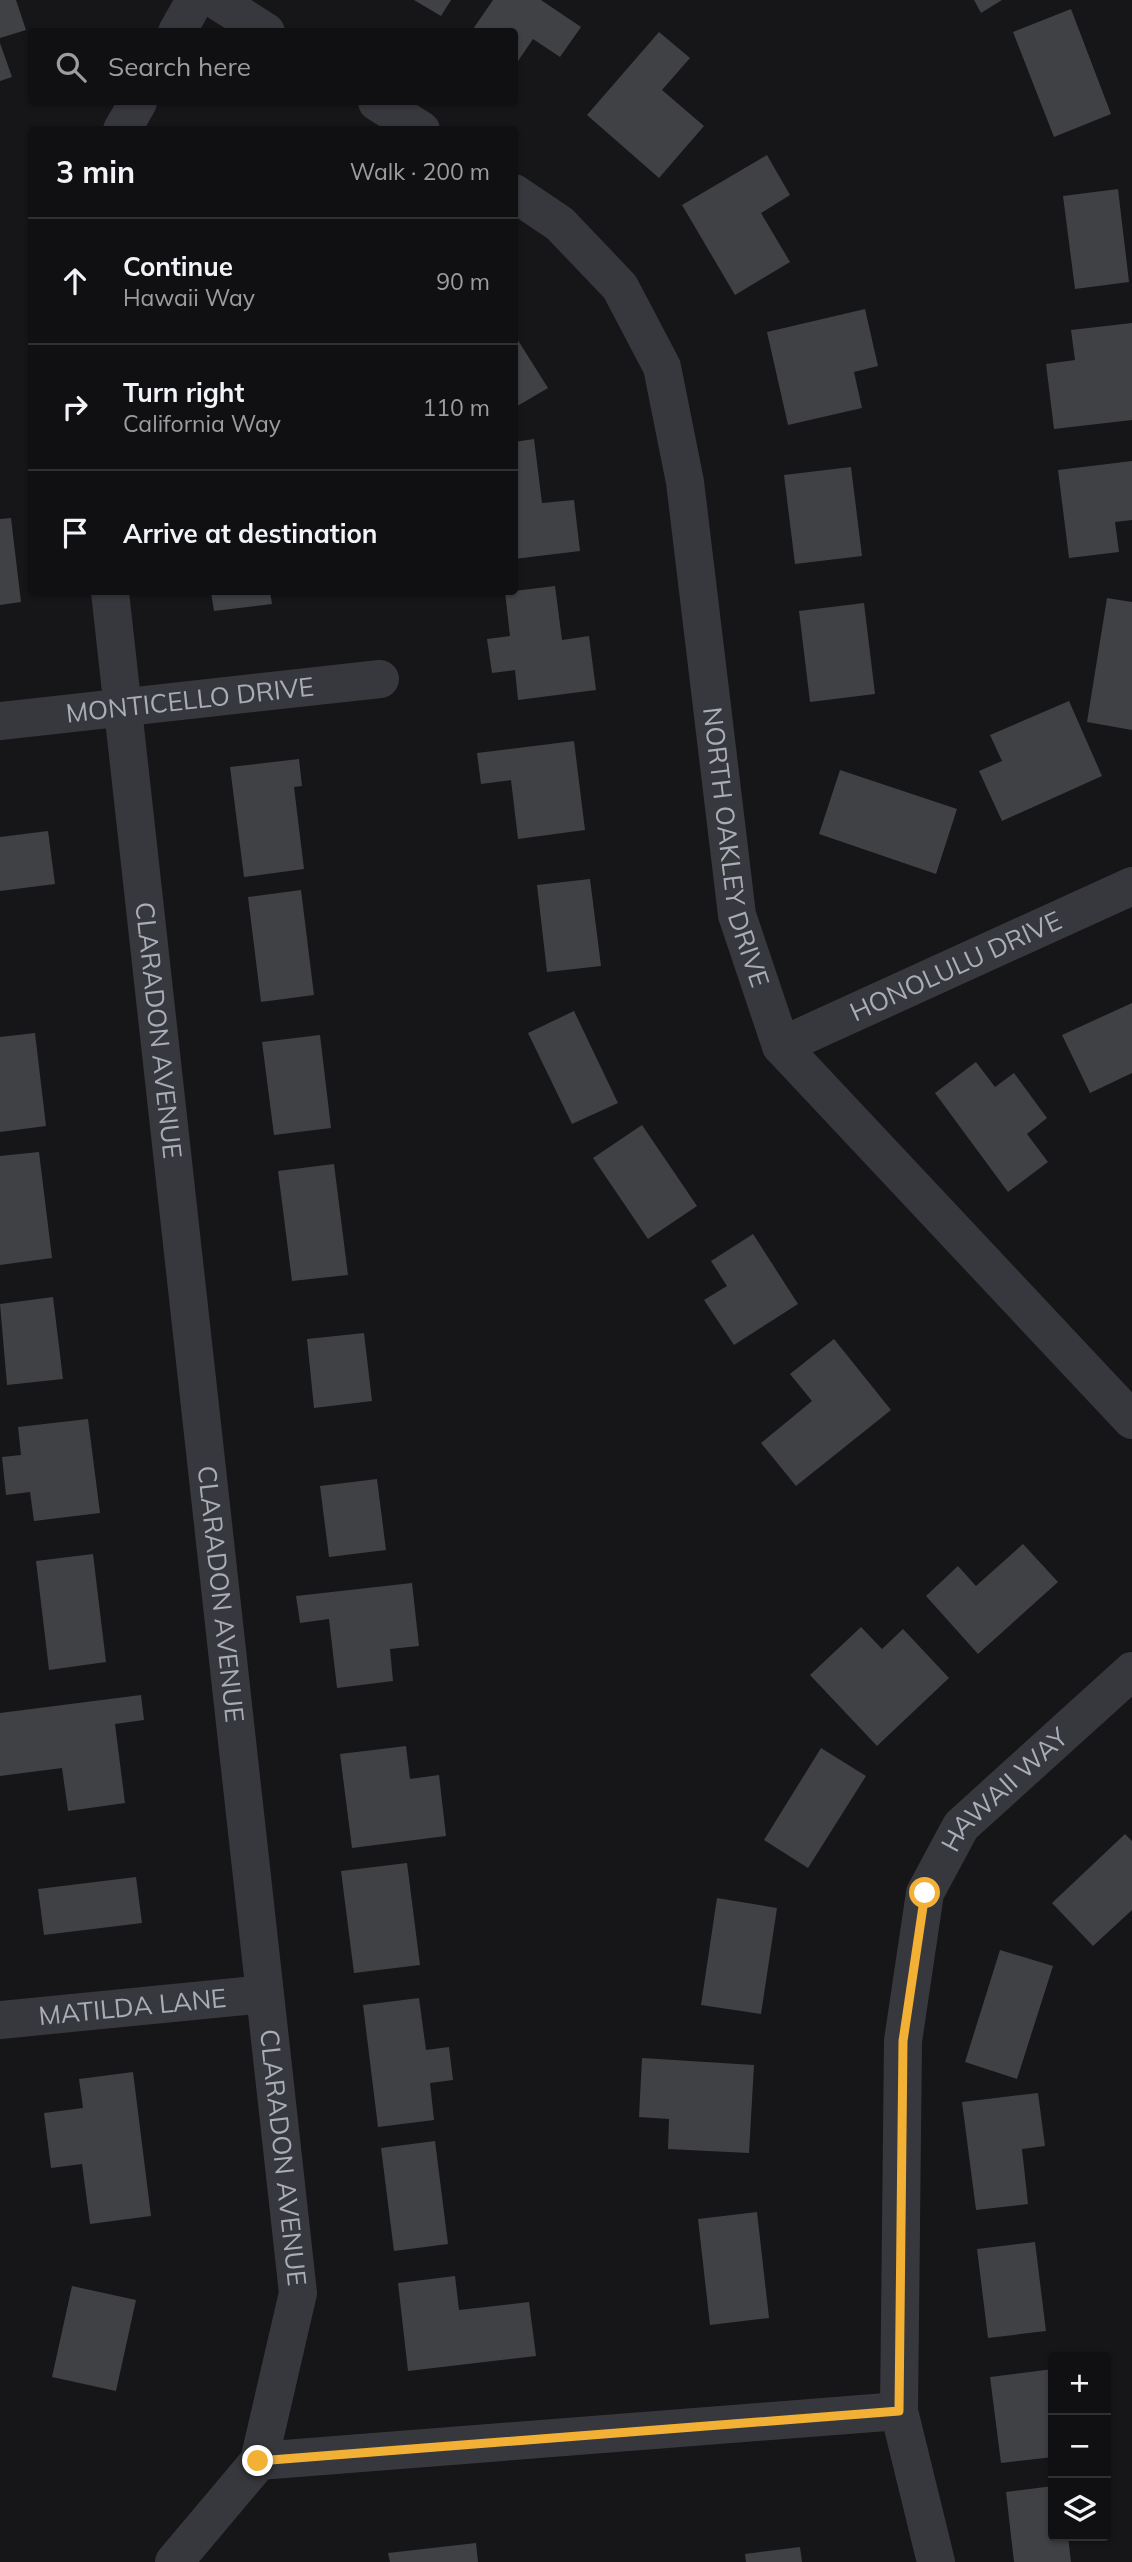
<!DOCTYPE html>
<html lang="en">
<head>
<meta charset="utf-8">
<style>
	:root { --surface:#101012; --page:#19191b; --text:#f1f3f6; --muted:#9c9d9f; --line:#303032 }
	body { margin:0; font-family:Mulish,sans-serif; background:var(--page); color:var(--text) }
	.controls { position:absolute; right:21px; bottom:21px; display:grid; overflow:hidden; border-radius:7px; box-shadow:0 2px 5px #0004 }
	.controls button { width:63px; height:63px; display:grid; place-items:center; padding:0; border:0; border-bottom:2px solid var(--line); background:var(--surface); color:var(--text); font:35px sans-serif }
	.stop { position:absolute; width:21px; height:21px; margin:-16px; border:5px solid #f2b134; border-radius:50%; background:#fff }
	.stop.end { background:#f2b134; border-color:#fff; box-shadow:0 2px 7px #0008 }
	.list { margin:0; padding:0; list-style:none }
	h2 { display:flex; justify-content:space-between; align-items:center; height:91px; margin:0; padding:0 28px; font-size:30px }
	h2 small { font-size:23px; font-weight:400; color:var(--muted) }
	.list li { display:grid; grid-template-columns:46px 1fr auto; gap:21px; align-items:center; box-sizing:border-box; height:126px; padding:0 28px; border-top:2px solid var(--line) }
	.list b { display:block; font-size:26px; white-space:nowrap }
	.list p { margin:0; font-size:23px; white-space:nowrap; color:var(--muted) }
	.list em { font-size:23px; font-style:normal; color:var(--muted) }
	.icon { flex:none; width:38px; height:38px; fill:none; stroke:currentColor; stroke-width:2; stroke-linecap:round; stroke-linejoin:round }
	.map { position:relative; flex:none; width:1132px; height:2562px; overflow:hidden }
	.search { position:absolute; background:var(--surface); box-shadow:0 2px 5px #0004; left:28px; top:28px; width:490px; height:77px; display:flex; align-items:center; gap:18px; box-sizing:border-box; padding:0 24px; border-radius:7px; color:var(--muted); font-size:26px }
	.panel { position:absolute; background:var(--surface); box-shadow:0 2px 5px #0004; left:28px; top:126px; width:490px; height:469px; border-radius:7px }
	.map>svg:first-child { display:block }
	.building { fill:#404145 }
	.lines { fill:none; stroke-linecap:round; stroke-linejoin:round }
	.minor { stroke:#37383d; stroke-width:38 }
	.route { stroke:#f2b134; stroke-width:9 }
	.labels { text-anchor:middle; stroke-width:5; stroke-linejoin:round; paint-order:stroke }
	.street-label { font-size:26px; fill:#a8adb8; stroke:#111113 }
</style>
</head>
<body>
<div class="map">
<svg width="1132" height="2562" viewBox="0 0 1132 2562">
	<rect width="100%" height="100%" fill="#161618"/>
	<path class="building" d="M 0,0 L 16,0 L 26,30 L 0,38 Z
		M 414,0 L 451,0 L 441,16 Z
		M 493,0 L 541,0 L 581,27 L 560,57 L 533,39 L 514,67 L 514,32 L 471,32 Z
		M 974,0 L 1002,0 L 981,13 Z
		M 1071,9 L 1111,114 L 1054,137 L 1013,32 Z
		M 659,32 L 690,58 L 662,90 L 704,126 L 659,178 L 587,115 Z
		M 0,43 L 12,77 L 0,81 Z
		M 767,155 L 790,195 L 761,213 L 790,262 L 735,295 L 682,205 Z
		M 1118,189 L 1129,282 L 1075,289 L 1063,196 Z
		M 865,309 L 878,366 L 854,372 L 862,408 L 788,425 L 767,332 Z
		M 1132,323 L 1132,420 L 1054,429 L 1046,364 L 1075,360 L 1071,330 Z
		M 514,334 L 548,388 L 514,408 Z
		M 534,439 L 542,503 L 574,500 L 580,551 L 514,559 L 514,442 Z
		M 1132,461 L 1132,520 L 1115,522 L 1119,552 L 1069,558 L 1058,470 Z
		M 851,467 L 862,556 L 795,564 L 784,475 Z
		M 11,518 L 21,602 L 0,605 L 0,519 Z
		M 555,586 L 562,640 L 589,636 L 596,690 L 518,700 L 515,670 L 492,673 L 487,639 L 510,636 L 505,592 Z
		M 211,592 L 270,592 L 272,604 L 214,611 Z
		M 1107,598 L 1132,602 L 1132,730 L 1087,722 Z
		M 864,603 L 875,694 L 810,702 L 799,611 Z
		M 1069,701 L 1102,776 L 1002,821 L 979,771 L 1002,761 L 990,735 Z
		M 574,741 L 585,830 L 518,839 L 511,780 L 481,784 L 477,753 Z
		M 299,759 L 302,786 L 294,787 L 304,869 L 244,877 L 230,767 Z
		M 840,770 L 957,809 L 936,874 L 819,834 Z
		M 48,831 L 55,884 L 0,891 L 0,837 Z
		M 590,879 L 601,966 L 547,972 L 537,885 Z
		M 301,890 L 314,995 L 261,1002 L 248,897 Z
		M 1132,1003 L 1132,1073 L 1090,1093 L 1062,1035 Z
		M 574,1011 L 618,1103 L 572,1124 L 528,1033 Z
		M 35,1033 L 46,1126 L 0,1132 L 0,1037 Z
		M 320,1035 L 331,1128 L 274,1135 L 262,1042 Z
		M 976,1062 L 995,1087 L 1014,1073 L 1047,1118 L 1027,1134 L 1048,1162 L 1008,1192 L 935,1093 Z
		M 642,1125 L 697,1206 L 648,1239 L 593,1158 Z
		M 39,1152 L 52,1258 L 0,1265 L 0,1156 Z
		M 334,1164 L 348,1275 L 292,1281 L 278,1171 Z
		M 753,1234 L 798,1304 L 734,1345 L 704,1300 L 727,1286 L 711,1261 Z
		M 53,1297 L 63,1379 L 7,1385 L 0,1304 Z
		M 364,1333 L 372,1401 L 314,1408 L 307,1339 Z
		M 834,1339 L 891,1410 L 796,1486 L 761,1443 L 812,1401 L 790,1374 Z
		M 88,1419 L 100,1513 L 34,1521 L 30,1492 L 6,1495 L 2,1457 L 21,1455 L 18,1427 Z
		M 377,1479 L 386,1550 L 329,1557 L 320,1486 Z
		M 1023,1544 L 1058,1582 L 978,1654 L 926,1596 L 958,1566 L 976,1586 Z
		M 93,1554 L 106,1662 L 49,1670 L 36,1561 Z
		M 412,1583 L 419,1646 L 390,1649 L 393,1681 L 337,1688 L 329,1619 L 300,1623 L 296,1596 Z
		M 861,1627 L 882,1649 L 903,1629 L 949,1678 L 877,1746 L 810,1675 Z
		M 141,1695 L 144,1720 L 115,1724 L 125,1803 L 68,1811 L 62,1768 L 0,1776 L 0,1713 Z
		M 406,1746 L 410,1779 L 439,1775 L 446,1836 L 352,1848 L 340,1754 Z
		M 821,1748 L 866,1776 L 808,1868 L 764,1840 Z
		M 1125,1834 L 1132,1841 L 1132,1910 L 1093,1946 L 1052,1903 Z
		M 407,1863 L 420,1965 L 354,1973 L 341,1871 Z
		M 136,1877 L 142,1923 L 44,1935 L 38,1889 Z
		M 717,1898 L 777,1908 L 761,2014 L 701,2005 Z
		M 1000,1950 L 1053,1966 L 1017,2079 L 965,2062 Z
		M 419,1998 L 426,2050 L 449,2047 L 453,2080 L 430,2083 L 434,2120 L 378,2127 L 363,2005 Z
		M 642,2058 L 754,2065 L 749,2153 L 668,2149 L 669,2119 L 639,2117 Z
		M 133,2072 L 151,2216 L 90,2224 L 82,2164 L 51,2168 L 44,2113 L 83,2108 L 79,2079 Z
		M 1038,2093 L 1045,2146 L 1022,2149 L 1028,2204 L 976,2210 L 962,2102 Z
		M 435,2141 L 448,2244 L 394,2251 L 381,2148 Z
		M 757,2212 L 769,2318 L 710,2325 L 698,2219 Z
		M 1035,2242 L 1046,2331 L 988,2338 L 977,2249 Z
		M 455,2276 L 459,2310 L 529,2302 L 536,2356 L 408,2371 L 398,2283 Z
		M 72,2286 L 136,2300 L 116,2391 L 52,2377 Z
		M 1053,2369 L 1053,2457 L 1001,2463 L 990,2377 Z
		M 1106,2398 L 1110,2421 L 1106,2422 Z
		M 1053,2486 L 1053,2536 L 1068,2536 L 1071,2562 L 1014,2562 L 1006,2492 Z
		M 476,2543 L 478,2562 L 390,2562 L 388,2553 Z
		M 800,2547 L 802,2562 L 746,2562 L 745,2554 Z"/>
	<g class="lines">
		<g class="minor">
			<path d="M 216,0 L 266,32"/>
			<path d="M 177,32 L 195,0"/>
			<path d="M 377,102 L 421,130"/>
			<path d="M 122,130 L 138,102"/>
			<path id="s1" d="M 514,193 L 560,224 L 620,287 L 662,367 L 685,482 L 737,915 L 781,1046 L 1132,1420"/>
			<path id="s2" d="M 110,592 L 298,2293 L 259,2461 L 174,2562"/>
			<path id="s3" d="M 0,721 L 380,679"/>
			<path id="s4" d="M 781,1046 L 1132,886"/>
			<path id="s5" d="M 0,2020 L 264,1994"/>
			<path d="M 259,2461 L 899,2411"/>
			<path id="s6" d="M 936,2562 L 899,2411 L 903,2041 L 925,1893 L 961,1826 L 1132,1671"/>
		</g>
	</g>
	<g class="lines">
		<path class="route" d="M 258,2461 L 899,2411 L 903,2041 L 925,1893"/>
	</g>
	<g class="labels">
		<g class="street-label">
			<text dy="9" stroke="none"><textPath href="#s3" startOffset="191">MONTICELLO DRIVE</textPath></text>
			<text dy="9" stroke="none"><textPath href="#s1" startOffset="719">NORTH OAKLEY DRIVE</textPath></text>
			<text dy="9" stroke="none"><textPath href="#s4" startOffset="192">HONOLULU DRIVE</textPath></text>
			<text dy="9" stroke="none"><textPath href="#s2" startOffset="441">CLARADON AVENUE</textPath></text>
			<text dy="9" stroke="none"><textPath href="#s2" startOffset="1008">CLARADON AVENUE</textPath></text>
			<text dy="9" stroke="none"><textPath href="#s6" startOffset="807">HAWAII WAY</textPath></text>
			<text dy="9" stroke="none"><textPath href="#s5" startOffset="133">MATILDA LANE</textPath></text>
			<text dy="9" stroke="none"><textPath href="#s2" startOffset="1575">CLARADON AVENUE</textPath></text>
		</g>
	</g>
</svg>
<div class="controls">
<button>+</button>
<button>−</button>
<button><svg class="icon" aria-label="layers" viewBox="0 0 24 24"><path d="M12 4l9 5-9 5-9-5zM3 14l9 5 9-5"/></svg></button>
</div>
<div class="stop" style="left:925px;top:1893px"></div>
<div class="stop end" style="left:258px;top:2461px"></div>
<div class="search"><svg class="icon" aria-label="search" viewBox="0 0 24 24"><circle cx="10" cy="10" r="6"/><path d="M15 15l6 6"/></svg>Search here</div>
<section class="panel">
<h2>3 min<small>Walk · 200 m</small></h2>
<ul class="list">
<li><svg class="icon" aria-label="ahead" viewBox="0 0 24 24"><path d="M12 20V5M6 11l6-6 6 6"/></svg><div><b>Continue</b><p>Hawaii Way</p></div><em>90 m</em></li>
<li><svg class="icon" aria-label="right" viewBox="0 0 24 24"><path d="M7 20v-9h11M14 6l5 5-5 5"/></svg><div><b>Turn right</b><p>California Way</p></div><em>110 m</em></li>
<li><svg class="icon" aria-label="arrive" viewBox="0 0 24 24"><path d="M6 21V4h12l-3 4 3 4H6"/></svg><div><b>Arrive at destination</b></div></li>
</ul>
</section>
</div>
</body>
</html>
